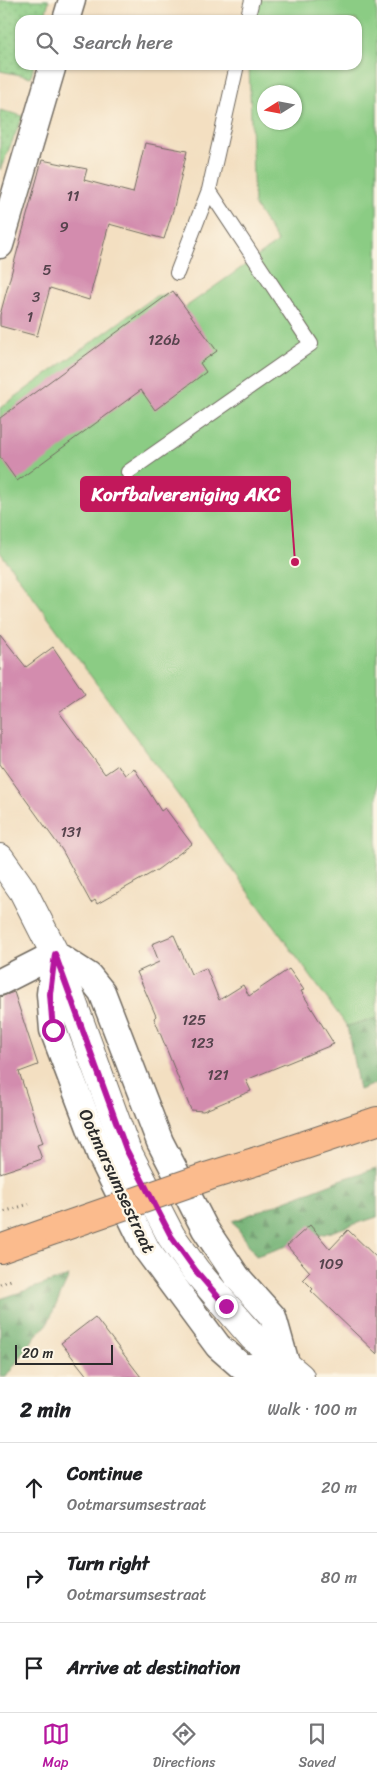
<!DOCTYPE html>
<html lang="en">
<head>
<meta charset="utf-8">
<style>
	:root { --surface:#fff; --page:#f2f2f2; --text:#202124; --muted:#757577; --line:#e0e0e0; --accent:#b5179e }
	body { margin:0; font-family:Sriracha,sans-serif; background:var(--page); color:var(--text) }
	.compass { position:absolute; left:257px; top:85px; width:45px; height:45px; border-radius:50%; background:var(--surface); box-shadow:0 1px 4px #0004; rotate:259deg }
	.scale { position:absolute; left:15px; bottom:12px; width:98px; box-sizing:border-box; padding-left:5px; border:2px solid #2b2b2b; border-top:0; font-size:14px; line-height:18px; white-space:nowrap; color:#2b2b2b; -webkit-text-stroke:4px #fcf5e5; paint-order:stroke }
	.stop { position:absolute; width:15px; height:15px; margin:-11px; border:4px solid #b5179e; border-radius:50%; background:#fff }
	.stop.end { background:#b5179e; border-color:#fff; box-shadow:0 1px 5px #0008 }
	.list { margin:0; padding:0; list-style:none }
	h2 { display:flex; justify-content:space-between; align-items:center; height:65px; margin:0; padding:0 20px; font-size:21px }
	h2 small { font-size:16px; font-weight:400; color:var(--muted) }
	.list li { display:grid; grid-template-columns:32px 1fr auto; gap:15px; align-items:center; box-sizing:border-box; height:90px; padding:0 20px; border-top:1px solid var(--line) }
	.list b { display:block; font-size:19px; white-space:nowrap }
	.list p { margin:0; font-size:16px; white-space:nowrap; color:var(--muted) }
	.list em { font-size:16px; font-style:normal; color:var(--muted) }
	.icon { flex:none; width:28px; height:28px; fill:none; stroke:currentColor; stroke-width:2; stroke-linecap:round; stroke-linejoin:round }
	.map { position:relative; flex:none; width:377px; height:1377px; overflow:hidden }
	.search { position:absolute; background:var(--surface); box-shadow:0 1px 4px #0004; left:15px; right:15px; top:15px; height:55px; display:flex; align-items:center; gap:12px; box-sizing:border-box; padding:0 18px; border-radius:15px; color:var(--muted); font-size:19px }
	.sheet { height:335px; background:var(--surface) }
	nav { display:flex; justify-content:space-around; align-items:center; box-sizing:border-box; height:70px; border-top:1px solid var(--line); background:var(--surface); font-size:14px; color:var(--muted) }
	nav a { display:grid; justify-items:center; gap:2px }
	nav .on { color:var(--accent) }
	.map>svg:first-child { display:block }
	.grass { fill:url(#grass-dots); stroke:#5b7c58 }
	.forest { fill:url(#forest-firs); stroke:#4e6e4e }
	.pitch { fill:#8bcc84; stroke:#5b7c58; fill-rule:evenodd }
	.building { fill:#d38cae }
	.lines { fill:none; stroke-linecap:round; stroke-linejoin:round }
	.service-casing { stroke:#716a60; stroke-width:16 }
	.minor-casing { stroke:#716a60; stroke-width:29 }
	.tertiary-casing { stroke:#716a60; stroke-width:30 }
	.primary-casing { stroke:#716a60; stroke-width:30 }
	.path { stroke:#716a60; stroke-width:3; stroke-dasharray:1 4; stroke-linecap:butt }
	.service { stroke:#fff; stroke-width:14 }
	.minor { stroke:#fff; stroke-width:26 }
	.tertiary { stroke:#fff; stroke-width:28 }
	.primary { stroke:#fbbb8d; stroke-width:28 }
	.primary-bridge-casing { stroke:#716a60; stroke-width:30; stroke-linecap:butt }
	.primary-bridge { stroke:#fbbb8d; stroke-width:28 }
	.route { stroke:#b5179e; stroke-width:6 }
	.labels { text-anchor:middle; stroke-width:5; stroke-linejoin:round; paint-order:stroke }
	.number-label { font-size:15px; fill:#55434c }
	.street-label { font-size:18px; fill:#2b2b2b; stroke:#fcf5e5 }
	.leader { fill:none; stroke:#c2185b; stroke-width:2 }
	.callout-dot { fill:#c2185b; stroke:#fcf5e5; stroke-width:2 }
	.callout { fill:#c2185b; stroke:#c2185b; stroke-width:2 }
	.callout-label { font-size:19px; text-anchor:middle; font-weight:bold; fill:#fff }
</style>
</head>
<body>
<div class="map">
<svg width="377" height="1377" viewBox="0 0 377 1377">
	<defs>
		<pattern id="grass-dots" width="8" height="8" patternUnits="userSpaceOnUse" patternTransform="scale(1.25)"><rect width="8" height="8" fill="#8bcc84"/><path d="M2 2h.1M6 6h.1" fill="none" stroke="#78af72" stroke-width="1.8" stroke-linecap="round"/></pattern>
		<pattern id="forest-firs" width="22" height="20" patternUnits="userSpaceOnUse" patternTransform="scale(1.25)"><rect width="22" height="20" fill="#70b072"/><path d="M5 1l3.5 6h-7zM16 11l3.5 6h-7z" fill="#5c8f5e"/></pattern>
	</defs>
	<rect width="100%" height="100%" fill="#fcf5e5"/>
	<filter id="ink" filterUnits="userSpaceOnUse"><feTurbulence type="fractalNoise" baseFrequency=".02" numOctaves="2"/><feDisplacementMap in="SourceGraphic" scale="10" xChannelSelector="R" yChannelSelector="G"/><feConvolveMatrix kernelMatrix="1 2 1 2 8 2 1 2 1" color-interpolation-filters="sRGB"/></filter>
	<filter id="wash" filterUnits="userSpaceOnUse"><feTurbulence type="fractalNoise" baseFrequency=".0096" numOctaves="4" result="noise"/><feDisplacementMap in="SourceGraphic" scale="20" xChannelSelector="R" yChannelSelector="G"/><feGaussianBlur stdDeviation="1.12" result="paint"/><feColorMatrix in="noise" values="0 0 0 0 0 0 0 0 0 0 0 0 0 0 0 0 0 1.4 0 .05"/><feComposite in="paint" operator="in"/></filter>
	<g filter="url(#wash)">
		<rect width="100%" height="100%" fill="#f3dfc1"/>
		<path class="grass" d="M 0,0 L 49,0 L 44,20 L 20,20 L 20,65 L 34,65 L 31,77 L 0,71 Z
			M 0,110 L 23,116 L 0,170 Z"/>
		<path class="forest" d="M 377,1018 L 377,1083 L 359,1090 L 347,1026 Z
			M 377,1168 L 377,1217 L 256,1256 L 233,1221 L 340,1180 Z
			M 69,1276 L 47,1325 L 38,1333 L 6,1377 L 0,1377 L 0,1299 Z"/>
		<path class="pitch" d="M 256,0 L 377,0 L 377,1018 L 347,1026 L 0,552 L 0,408 L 156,296 L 168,294 L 180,311 L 278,242 L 254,204 L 249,65 L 357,65 L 357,20 L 251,20 ZM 264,92 L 294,92 L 294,122 L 264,122 Z"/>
		<g id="blocks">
			<path class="building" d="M 145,143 L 187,151 L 174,207 L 164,239 L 109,224 L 89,300 L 50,288 L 37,336 L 0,326 L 0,315 L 42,160 L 87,169 L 84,180 L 133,193 Z
				M 173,291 L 217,351 L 200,363 L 206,372 L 155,410 L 141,390 L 17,481 L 0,457 L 0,418 Z
				M 0,634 L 26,667 L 53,647 L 85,694 L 59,712 L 105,774 L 118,765 L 125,775 L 134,768 L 161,811 L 165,808 L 192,844 L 157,870 L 97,904 L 95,900 L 91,903 L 62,850 L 0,764 Z
				M 174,935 L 191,974 L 206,968 L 219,1000 L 243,985 L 249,996 L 289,969 L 304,990 L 301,991 L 334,1044 L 246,1080 L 251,1091 L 203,1111 L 191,1110 L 154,1018 L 156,1016 L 137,972 L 159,962 L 152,944 Z
				M 14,992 L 38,1065 L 19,1072 L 43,1143 L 37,1145 L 42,1159 L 0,1173 L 0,997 Z
				M 310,1225 L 330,1249 L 348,1230 L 377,1258 L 377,1354 L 311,1291 L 313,1289 L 303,1279 L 310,1272 L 287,1246 Z
				M 95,1317 L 141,1377 L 88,1377 L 61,1343 Z"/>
		</g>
	</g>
	<g filter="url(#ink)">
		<use href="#blocks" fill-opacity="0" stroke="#716a60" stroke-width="1"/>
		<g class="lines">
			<defs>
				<path id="service" d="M 247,20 L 252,0
					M 177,273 L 209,190 L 237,65
					M 128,472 L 311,344 L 209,190"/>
				<path id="minor" d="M 66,20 L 72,0
					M 0,245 L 53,65
					M 55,954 L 50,994 L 53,1030 L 100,1154 L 147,1250 L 218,1346 L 242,1367 L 287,1367
					M 55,954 L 89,976 L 102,992 L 160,1142 L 205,1229 L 237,1277 L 273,1317 L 287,1367
					M 0,982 L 55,954"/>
				<path id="tertiary" d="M 0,858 L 23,891 L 55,954 L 126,1149 L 171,1236 L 196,1271 L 253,1337 L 300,1377"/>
				<path id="primary" d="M 257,1161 L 377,1121
					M 0,1249 L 54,1230"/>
			</defs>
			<use href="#service" class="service-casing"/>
			<use href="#minor" class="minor-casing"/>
			<use href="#tertiary" class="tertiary-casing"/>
			<use href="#primary" class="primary-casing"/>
			<path class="path" d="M 0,1213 L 29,1204
				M 0,1284 L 11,1280"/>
			<use href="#service" class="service"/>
			<use href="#minor" class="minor"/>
			<use href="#tertiary" class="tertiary"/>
			<use href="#primary" class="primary"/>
			<defs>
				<path id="primary-bridge" d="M 54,1230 L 209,1176 L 257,1161"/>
			</defs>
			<use href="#primary-bridge" class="primary-bridge-casing"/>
			<use href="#primary-bridge" class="primary-bridge"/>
		</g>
	</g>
	<g class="lines" filter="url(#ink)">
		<path class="route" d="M 53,1030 L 50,994 L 55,954 L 126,1149 L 171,1236 L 196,1271 L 226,1306"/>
	</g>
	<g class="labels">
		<g class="number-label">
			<text x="73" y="201">11</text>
			<text x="64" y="232">9</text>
			<text x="47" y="275">5</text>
			<text x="36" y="302">3</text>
			<text x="30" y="322">1</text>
			<text x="164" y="345">126b</text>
			<text x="71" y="837">131</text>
			<text x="194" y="1025">125</text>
			<text x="202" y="1048">123</text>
			<text x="218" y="1080">121</text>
			<text x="331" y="1269">109</text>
		</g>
		<g class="street-label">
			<text transform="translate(117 1181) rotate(65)" y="6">Ootmarsumsestraat</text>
		</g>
	</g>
	<path class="leader" d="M295 562L290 494"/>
	<circle class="callout-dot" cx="295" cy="562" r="5"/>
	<rect class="callout" x="81" y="477" width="209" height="34" rx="5"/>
	<g class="callout-label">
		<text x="186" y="501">Korfbalvereniging AKC</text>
	</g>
</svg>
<svg class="compass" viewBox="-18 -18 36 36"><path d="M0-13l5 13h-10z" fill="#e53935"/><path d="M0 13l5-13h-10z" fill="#757577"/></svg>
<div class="scale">20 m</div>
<div class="stop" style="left:53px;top:1030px"></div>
<div class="stop end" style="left:226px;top:1306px"></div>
<div class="search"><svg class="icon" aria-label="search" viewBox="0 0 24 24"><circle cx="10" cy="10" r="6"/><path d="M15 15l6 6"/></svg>Search here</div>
</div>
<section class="sheet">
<h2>2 min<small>Walk · 100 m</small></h2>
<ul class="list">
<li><svg class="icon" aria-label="ahead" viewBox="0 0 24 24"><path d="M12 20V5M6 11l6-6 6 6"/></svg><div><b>Continue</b><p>Ootmarsumsestraat</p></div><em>20 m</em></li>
<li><svg class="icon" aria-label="right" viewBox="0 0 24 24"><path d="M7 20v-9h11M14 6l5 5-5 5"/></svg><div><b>Turn right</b><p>Ootmarsumsestraat</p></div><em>80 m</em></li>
<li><svg class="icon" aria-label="arrive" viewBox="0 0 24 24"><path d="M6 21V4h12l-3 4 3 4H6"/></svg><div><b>Arrive at destination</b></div></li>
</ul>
</section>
<nav>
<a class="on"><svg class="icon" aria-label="map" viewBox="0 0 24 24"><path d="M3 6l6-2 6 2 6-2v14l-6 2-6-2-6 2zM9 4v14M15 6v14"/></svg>Map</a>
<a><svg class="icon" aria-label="directions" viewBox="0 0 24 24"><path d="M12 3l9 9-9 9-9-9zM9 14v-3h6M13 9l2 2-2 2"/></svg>Directions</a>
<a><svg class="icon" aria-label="saved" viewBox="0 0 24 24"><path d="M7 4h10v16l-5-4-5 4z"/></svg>Saved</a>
</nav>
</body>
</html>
